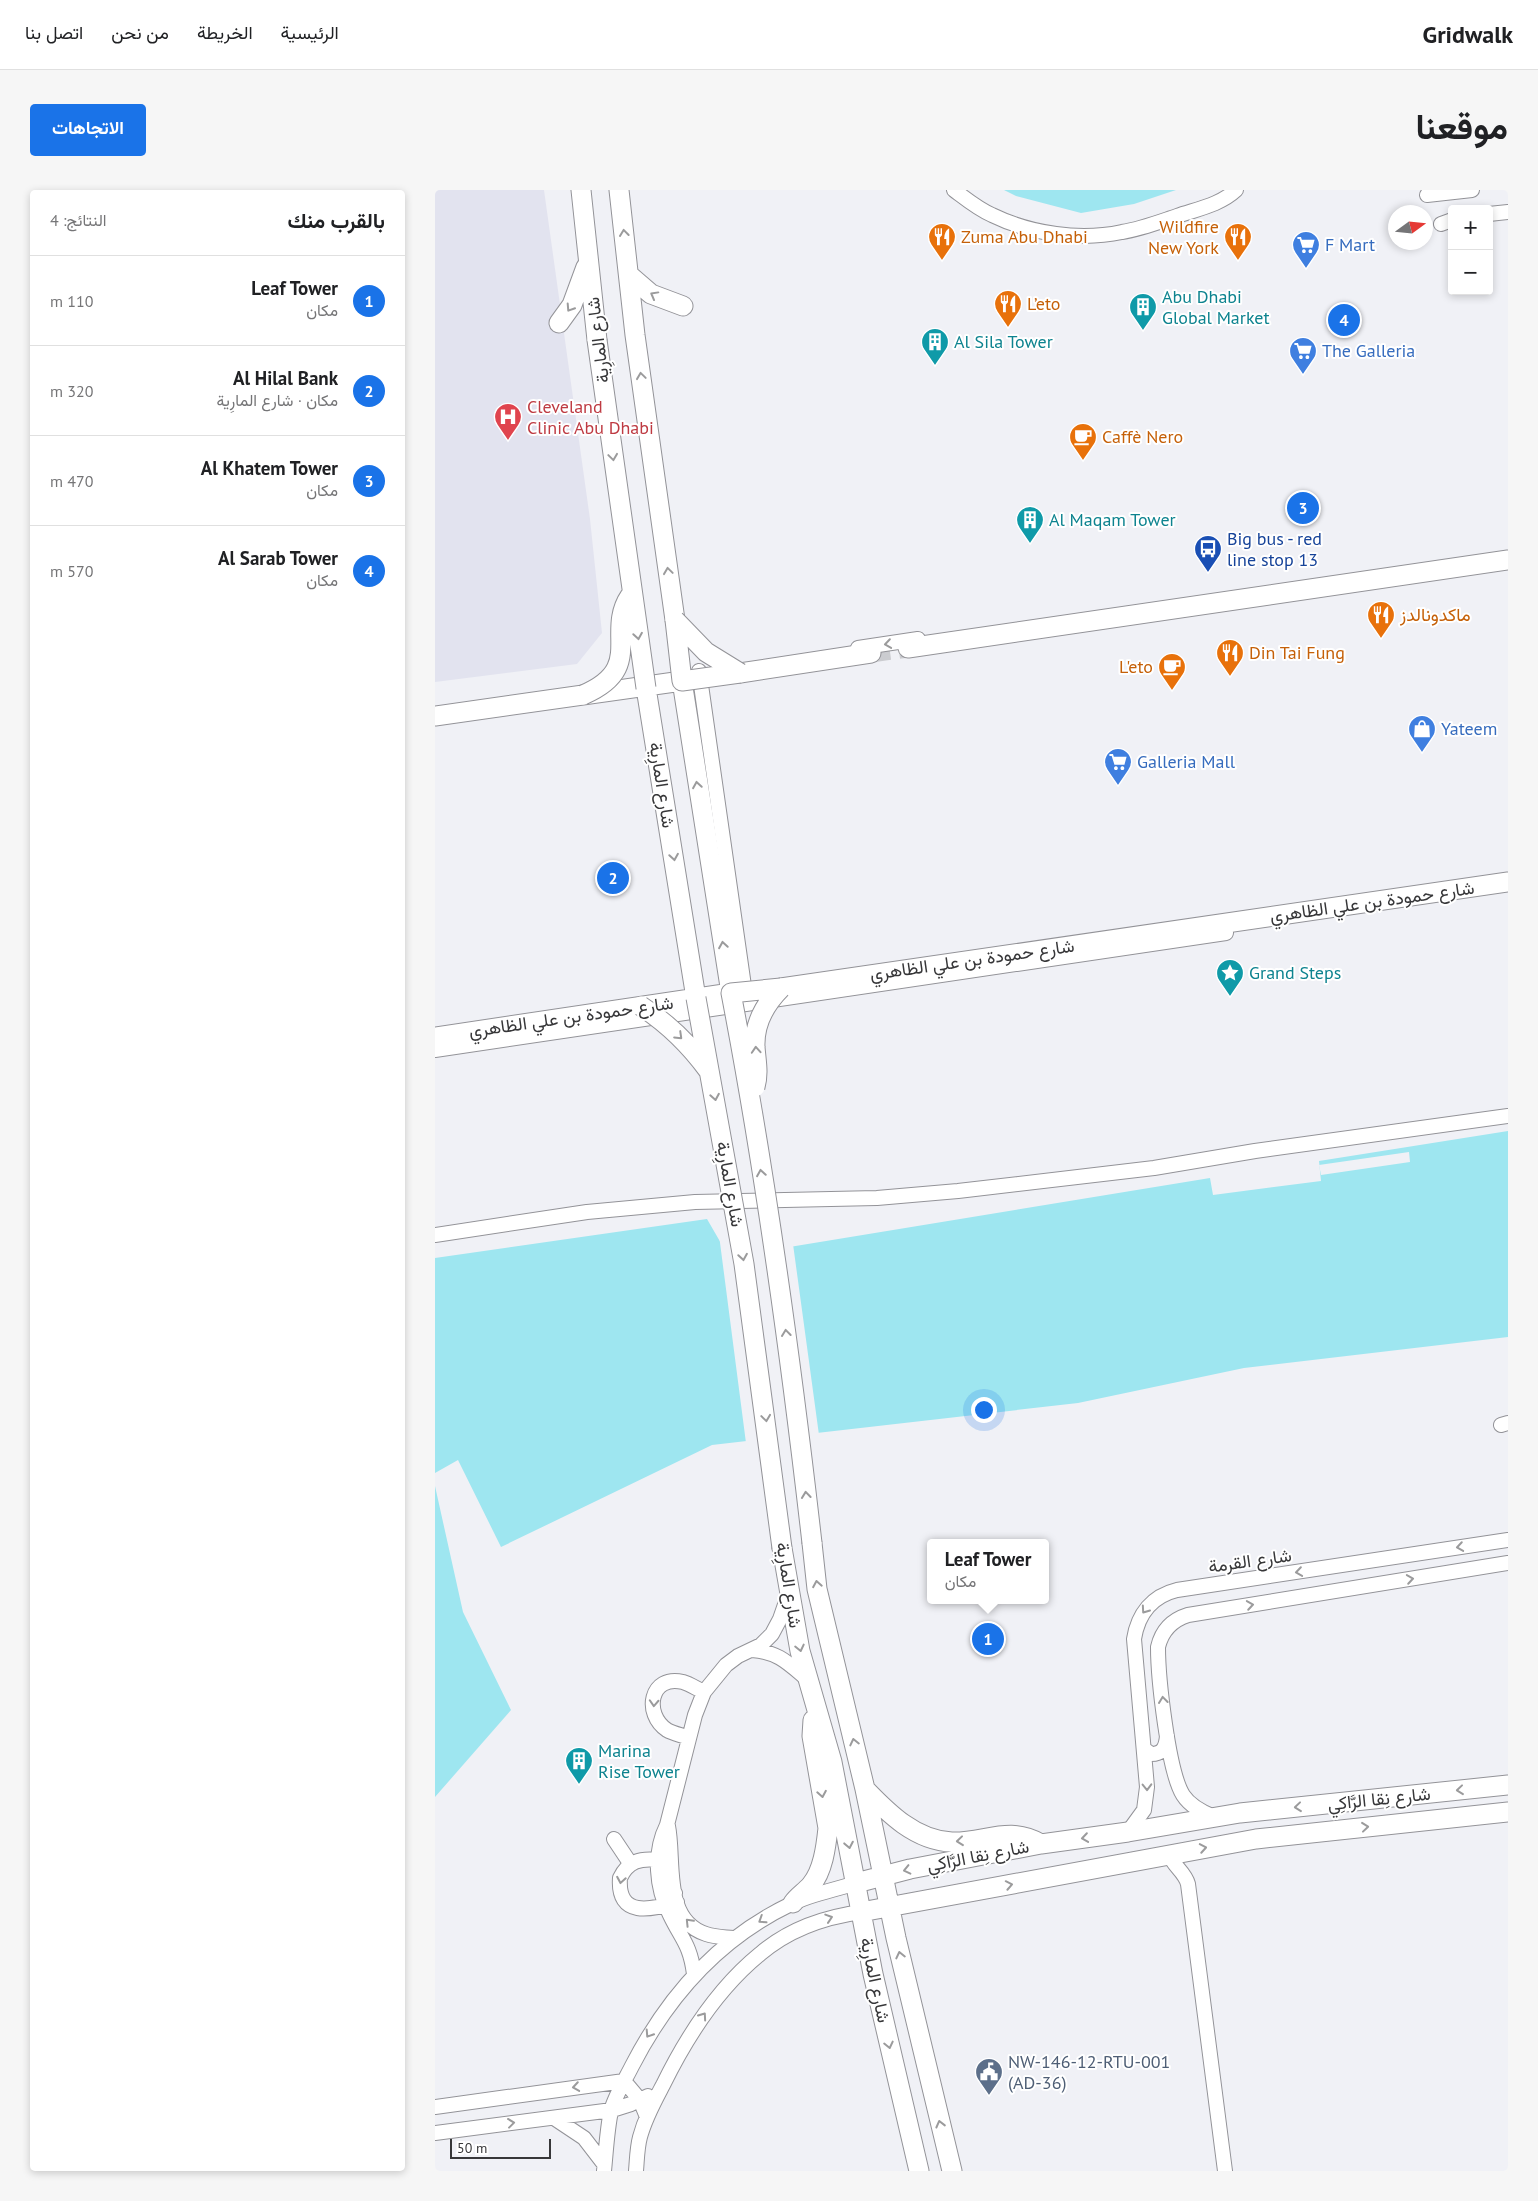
<!DOCTYPE html>
<html lang="ar">
<head>
<meta charset="utf-8">
<style>
	:root { --surface:#fff; --page:#f6f6f6; --text:#202124; --muted:#757577; --line:#e0e0e0; --accent:#1a73e8 }
	body { margin:0; font-family:"PT Sans",Vazirmatn,sans-serif; background:var(--page); color:var(--text); direction:rtl }
	.controls { position:absolute; right:15px; top:15px; display:grid; overflow:hidden; border-radius:5px; box-shadow:0 2px 8px #0003 }
	.controls button { width:45px; height:45px; display:grid; place-items:center; padding:0; border:0; border-bottom:1px solid var(--line); background:var(--surface); color:var(--text); font:25px sans-serif }
	.compass { position:absolute; left:953px; top:15px; width:45px; height:45px; border-radius:50%; background:var(--surface); box-shadow:0 2px 8px #0003; rotate:75deg }
	.scale { position:absolute; left:15px; bottom:12px; width:101px; box-sizing:border-box; padding-left:5px; border:2px solid #373739; border-top:0; font-size:14px; line-height:18px; white-space:nowrap; color:#373739; -webkit-text-stroke:4px #fff; paint-order:stroke }
	.you { position:absolute; left:548px; top:1219px; width:18px; height:18px; margin:-12px; border:4px solid #fff; border-radius:50%; background:#1a73e8; box-shadow:0 0 0 8px #1a73e833 }
	.badge { display:grid; place-items:center; width:32px; height:32px; border-radius:50%; background:var(--accent); color:#fff; font-size:16px; font-weight:700 }
	.pin { position:absolute; translate:-50% -50%; border:2px solid #fff; box-shadow:0 1px 5px #0006 }
	.popup { position:absolute; left:492px; top:1349px; width:122px; height:65px; box-sizing:border-box; display:grid; place-content:center; border-radius:5px; background:var(--surface); filter:drop-shadow(0 1px 4px #0005); font-size:16px; white-space:nowrap; color:var(--muted) }
	.popup b { font-size:19px; color:var(--text) }
	.popup::after { content:''; position:absolute; left:50%; top:100%; margin-left:-10px; border:10px solid transparent; border-top-color:var(--surface) }
	.list { margin:0; padding:0; list-style:none }
	h2 { display:flex; justify-content:space-between; align-items:center; height:65px; margin:0; padding:0 20px; font-size:21px }
	h2 small { font-size:16px; font-weight:400; color:var(--muted) }
	.list li { display:grid; grid-template-columns:32px 1fr auto; gap:15px; align-items:center; box-sizing:border-box; height:90px; padding:0 20px; border-top:1px solid var(--line) }
	.list b { display:block; font-size:19px; white-space:nowrap }
	.list p { margin:0; font-size:16px; white-space:nowrap; color:var(--muted) }
	.list em { font-size:16px; font-style:normal; color:var(--muted) }
	.map { position:relative; flex:none; width:1073px; height:1981px; overflow:hidden; direction:ltr; border-radius:5px }
	header { display:flex; align-items:center; gap:30px; box-sizing:border-box; height:70px; padding:0 25px; background:var(--surface); border-bottom:1px solid var(--line) }
	header strong { font-size:24px }
	nav { display:flex; gap:28px; margin-inline-start:auto; font-size:18px }
	.intro { display:flex; align-items:center; justify-content:space-between; box-sizing:border-box; height:120px; padding:0 30px }
	h1 { margin:0; font-size:35px }
	.button { padding:12px 22px; border-radius:5px; background:var(--accent); color:#fff; font-size:18px; font-weight:700 }
	main { display:flex; gap:30px; padding:0 30px }
	aside { flex:1; background:var(--surface); border-radius:5px; box-shadow:0 2px 8px #0003 }
	.map>svg:first-child { display:block }
	.built { fill:#e2e3ef }
	.water { fill:#9ee6f0 }
	.pier { fill:#f0f1f6 }
	.lines { fill:none; stroke-linecap:round; stroke-linejoin:round }
	.secondary-tunnel { stroke:#cbccd0; stroke-width:19; stroke-dasharray:19 9; stroke-linecap:butt }
	.street-casing { stroke:#939398; stroke-width:16 }
	.secondary-casing { stroke:#939398; stroke-width:21 }
	.street { stroke:#fff; stroke-width:14 }
	.secondary { stroke:#fff; stroke-width:19 }
	.secondary-bridge-casing { stroke:#939398; stroke-width:21; stroke-linecap:butt }
	.secondary-bridge { stroke:#fff; stroke-width:19 }
	.oneway { stroke:#9b9b9c }
	.labels { text-anchor:middle; stroke-width:4; stroke-linejoin:round; paint-order:stroke }
	.food-label { font-size:18px; fill:#c56008; stroke:#fff; text-anchor:start }
	.shop-label { font-size:18px; fill:#366cbe; stroke:#fff; text-anchor:start }
	.culture-label { font-size:18px; fill:#0d838f; stroke:#fff; text-anchor:start }
	.street-label { font-size:18px; fill:#373739; stroke:#fff }
	.health-label { font-size:18px; fill:#be3a42; stroke:#fff; text-anchor:start }
	.transit-label { font-size:18px; fill:#164399; stroke:#fff; text-anchor:start }
	.service-label { font-size:18px; fill:#4e5e75; stroke:#fff; text-anchor:start }
</style>
</head>
<body>
<header>
<strong>Gridwalk</strong>
<nav><a>الرئيسية</a><a>الخريطة</a><a>من نحن</a><a>اتصل بنا</a></nav>
</header>
<div class="intro"><h1>موقعنا</h1><a class="button">الاتجاهات</a></div>
<main>
<div class="map">
<svg width="1073" height="1981" viewBox="0 0 1073 1981">
	<rect width="100%" height="100%" fill="#f0f1f6"/>
	<path class="built" d="M 0,0 L 109,0 L 155,329 L 167,443 L 142,474 L 0,492 Z"/>
	<path class="water" d="M 569,0 L 741,0 L 699,14 L 646,23 L 581,6 Z
		M 1073,941 L 1073,1147 L 809,1178 L 643,1213 L 277,1255 L 66,1357 L 23,1270 L 0,1283 L 0,1068 L 272,1029 L 294,1067 L 775,988 L 778,1005 L 886,991 L 884,971 Z
		M 0,1296 L 28,1422 L 76,1520 L 0,1607 Z"/>
	<path class="pier" d="M 974,962 L 975,972 L 886,985 L 884,975 Z
		M 284,1045 L 295,1064 L 358,1054 L 384,1245 L 311,1253 Z"/>
	<g class="lines">
		<path class="secondary-tunnel" d="M 436,463 L 473,458"/>
		<defs>
			<path id="street" d="M 519,0 C 531,9 543,19 557,25 C 596,44 645,51 687,42 C 706,39 724,32 742,26 C 762,19 785,15 801,0
				M 992,5 L 1037,0
				M 1054,24 L 1073,22
				M 1006,34 L 1017,30
				M 423,458 L 483,449
				M 264,481 L 311,810
				M 0,860 L 791,743
				M 0,1045 L 152,1022 L 260,1012 L 442,1008 L 523,1001 L 719,978 L 820,961 L 1073,926
				M 1066,1235 L 1073,1233
				M 317,1460 C 344,1462 354,1474 373,1490
				M 254,1548 C 247,1545 239,1544 232,1540 C 208,1524 215,1484 248,1492 C 255,1494 262,1499 269,1502
				M 709,1559 L 716,1564 C 728,1564 731,1557 732,1546
				M 779,1627 C 767,1622 755,1616 748,1605 C 733,1581 723,1487 723,1457 C 727,1440 737,1430 753,1425 L 1073,1373
				M 233,1636 C 240,1670 227,1730 271,1744 C 280,1747 289,1747 298,1748
				M 693,1642 L 709,1620 L 712,1597 L 699,1449 C 703,1424 717,1406 742,1400 L 1073,1350
				M 179,1649 L 195,1673
				M 734,1664 C 738,1676 750,1682 753,1694 L 790,1981
				M 240,1703 C 228,1696 232,1679 223,1670 C 205,1668 193,1671 185,1688 C 182,1728 216,1720 242,1712
				M 259,1784 C 255,1754 247,1750 235,1725 C 221,1698 218,1663 232,1635 L 260,1525 L 269,1502 L 291,1475 L 303,1466 L 326,1455 L 337,1444 L 345,1429 L 354,1403
				M 0,1917 L 189,1891 L 205,1910 L 212,1927
				M 119,1928 L 149,1948 L 169,1974
				M 0,1943 L 177,1920 L 196,1914 L 213,1906
				M 169,1981 C 171,1961 172,1940 176,1921 C 180,1906 190,1890 197,1876 C 233,1806 285,1748 356,1714 C 376,1704 400,1700 421,1693
				M 201,1981 C 202,1970 202,1958 205,1947 C 210,1928 219,1912 228,1895 C 252,1846 282,1799 325,1764 C 353,1740 390,1727 426,1722"/>
			<path id="secondary" d="M 146,0 L 162,150
				M 184,0 L 200,145 L 240,430
				M 194,85 L 216,104 L 248,116
				M 124,133 L 137,115 L 151,77
				M 473,458 L 1073,370
				M 305,483 L 436,463
				M 211,498 L 261,808
				M 0,526 L 247,491 L 296,803 L 0,847
				M 346,798 L 1073,692
				M 377,1353 L 382,1399 L 430,1599 L 461,1748 L 517,1981
				M 347,1358 L 365,1461 L 397,1572 L 438,1784 L 484,1981
				M 430,1599 C 453,1623 481,1651 517,1652 C 550,1653 574,1635 606,1654
				M 421,1693 L 475,1679 L 606,1654 L 693,1642 L 805,1623 L 1073,1595
				M 358,1713 C 363,1706 370,1702 376,1695 C 388,1681 391,1657 393,1638 L 377,1546 L 378,1530
				M 426,1722 L 821,1649 L 1073,1622"/>
		</defs>
		<use href="#street" class="street-casing"/>
		<use href="#secondary" class="secondary-casing"/>
		<use href="#street" class="street"/>
		<use href="#secondary" class="secondary"/>
		<defs>
			<path id="secondary-bridge" d="M 162,150 L 211,498
				M 240,430 L 247,491 L 305,483
				M 240,430 L 271,462 L 305,483
				M 148,505 C 211,478 170,443 195,406
				M 346,798 L 296,803 C 331,985 356,1169 377,1353
				M 261,808 L 309,1074 L 347,1358
				M 206,816 C 232,833 254,854 273,880
				M 320,897 C 324,883 321,871 320,857 C 319,833 330,814 346,798"/>
		</defs>
		<use href="#secondary-bridge" class="secondary-bridge-casing"/>
		<use href="#secondary-bridge" class="secondary-bridge"/>
	</g>
	<defs><path id="oneway-chevron" d="M-2-3.5L2.5 0L-2 3.5" fill="none" stroke-width="1.6" stroke-linecap="round" stroke-linejoin="round" transform="scale(1.25)"/></defs>
	<g class="oneway">
		<use href="#oneway-chevron" transform="translate(189 43) rotate(-97)"/>
		<use href="#oneway-chevron" transform="translate(219 105) rotate(-151)"/>
		<use href="#oneway-chevron" transform="translate(135 118) rotate(123)"/>
		<use href="#oneway-chevron" transform="translate(206 186) rotate(-98)"/>
		<use href="#oneway-chevron" transform="translate(178 267) rotate(82)"/>
		<use href="#oneway-chevron" transform="translate(233 381) rotate(-98)"/>
		<use href="#oneway-chevron" transform="translate(203 446) rotate(81)"/>
		<use href="#oneway-chevron" transform="translate(453 454) rotate(172)"/>
		<use href="#oneway-chevron" transform="translate(262 595) rotate(-99)"/>
		<use href="#oneway-chevron" transform="translate(239 667) rotate(81)"/>
		<use href="#oneway-chevron" transform="translate(288 755) rotate(-99)"/>
		<use href="#oneway-chevron" transform="translate(244 846) rotate(44)"/>
		<use href="#oneway-chevron" transform="translate(321 860) rotate(-94)"/>
		<use href="#oneway-chevron" transform="translate(280 907) rotate(80)"/>
		<use href="#oneway-chevron" transform="translate(326 983) rotate(-99)"/>
		<use href="#oneway-chevron" transform="translate(308 1067) rotate(81)"/>
		<use href="#oneway-chevron" transform="translate(351 1143) rotate(-97)"/>
		<use href="#oneway-chevron" transform="translate(331 1228) rotate(82)"/>
		<use href="#oneway-chevron" transform="translate(371 1305) rotate(-96)"/>
		<use href="#oneway-chevron" transform="translate(1025 1357) rotate(171)"/>
		<use href="#oneway-chevron" transform="translate(864 1382) rotate(172)"/>
		<use href="#oneway-chevron" transform="translate(975 1389) rotate(-9)"/>
		<use href="#oneway-chevron" transform="translate(382 1394) rotate(-100)"/>
		<use href="#oneway-chevron" transform="translate(815 1415) rotate(-9)"/>
		<use href="#oneway-chevron" transform="translate(710 1420) rotate(125)"/>
		<use href="#oneway-chevron" transform="translate(365 1458) rotate(77)"/>
		<use href="#oneway-chevron" transform="translate(728 1510) rotate(-97)"/>
		<use href="#oneway-chevron" transform="translate(219 1513) rotate(93)"/>
		<use href="#oneway-chevron" transform="translate(419 1552) rotate(-103)"/>
		<use href="#oneway-chevron" transform="translate(712 1597) rotate(89)"/>
		<use href="#oneway-chevron" transform="translate(1025 1600) rotate(174)"/>
		<use href="#oneway-chevron" transform="translate(387 1604) rotate(80)"/>
		<use href="#oneway-chevron" transform="translate(863 1617) rotate(174)"/>
		<use href="#oneway-chevron" transform="translate(930 1637) rotate(-6)"/>
		<use href="#oneway-chevron" transform="translate(650 1648) rotate(172)"/>
		<use href="#oneway-chevron" transform="translate(525 1651) rotate(174)"/>
		<use href="#oneway-chevron" transform="translate(414 1655) rotate(79)"/>
		<use href="#oneway-chevron" transform="translate(768 1658) rotate(-10)"/>
		<use href="#oneway-chevron" transform="translate(472 1680) rotate(167)"/>
		<use href="#oneway-chevron" transform="translate(186 1690) rotate(100)"/>
		<use href="#oneway-chevron" transform="translate(574 1695) rotate(-11)"/>
		<use href="#oneway-chevron" transform="translate(394 1728) rotate(-18)"/>
		<use href="#oneway-chevron" transform="translate(327 1730) rotate(147)"/>
		<use href="#oneway-chevron" transform="translate(254 1732) rotate(-134)"/>
		<use href="#oneway-chevron" transform="translate(465 1765) rotate(-103)"/>
		<use href="#oneway-chevron" transform="translate(268 1826) rotate(-55)"/>
		<use href="#oneway-chevron" transform="translate(214 1844) rotate(123)"/>
		<use href="#oneway-chevron" transform="translate(454 1855) rotate(77)"/>
		<use href="#oneway-chevron" transform="translate(141 1897) rotate(171)"/>
		<use href="#oneway-chevron" transform="translate(76 1933) rotate(-7)"/>
		<use href="#oneway-chevron" transform="translate(505 1934) rotate(-104)"/>
	</g>
	<defs>
		<symbol id="restaurant-pin" viewBox="-11 -11 22 30"><path d="M0 17L-7.5 6A9.5 9.5 0 1 1 7.5 6Z" fill="#e8710a" stroke="#fff"/><path d="M-5-6h1v4h1v-4h1v4h1v-4h1v5L-1.5 .5V6h-2V.5L-5-1ZM5-6V6H3V1.5H1.5Q1.5-4 5-6Z" fill="#fff"/></symbol>
		<symbol id="supermarket-pin" viewBox="-11 -11 22 30"><path d="M0 17L-7.5 6A9.5 9.5 0 1 1 7.5 6Z" fill="#3f7fe0" stroke="#fff"/><path d="M-6-5.5h2.5l.6 2H6L4.5 2H-2.5L-4.4-4H-6ZM-1.5 3.2a1.3 1.3 0 1 0 .1 0ZM3 3.2a1.3 1.3 0 1 0 .1 0Z" fill="#fff"/></symbol>
		<symbol id="building-pin" viewBox="-11 -11 22 30"><path d="M0 17L-7.5 6A9.5 9.5 0 1 1 7.5 6Z" fill="#0f9aa8" stroke="#fff"/><path d="M-4-6H4V6H1V3H-1V6H-4ZM-2.5-4.3h1.7v1.8h-1.7ZM.8-4.3h1.7v1.8H.8ZM-2.5-1h1.7V.8h-1.7ZM.8-1h1.7V.8H.8Z" fill="#fff"/></symbol>
		<symbol id="hospital-pin" viewBox="-11 -11 22 30"><path d="M0 17L-7.5 6A9.5 9.5 0 1 1 7.5 6Z" fill="#e0444e" stroke="#fff"/><path d="M-5-5h3v3.5h4V-5h3V5h-3V1.5h-4V5h-3Z" fill="#fff"/></symbol>
		<symbol id="cafe-pin" viewBox="-11 -11 22 30"><path d="M0 17L-7.5 6A9.5 9.5 0 1 1 7.5 6Z" fill="#e8710a" stroke="#fff"/><path d="M-5.5-4.5H6V0H3Q3 3.5 0 3.5H-2.5Q-5.5 3.5-5.5 0ZM3-3.2v2h1.7v-2ZM-6 4.5H4V6H-6Z" fill="#fff"/></symbol>
		<symbol id="bus-pin" viewBox="-11 -11 22 30"><path d="M0 17L-7.5 6A9.5 9.5 0 1 1 7.5 6Z" fill="#1a4fb4" stroke="#fff"/><path d="M-5-6H5V4H4V6H2V4H-2V6H-4V4H-5ZM-3.5-4V0h7V-4ZM-3.5 1.2v1.5H-2V1.2ZM2 1.2v1.5H3.5V1.2Z" fill="#fff"/></symbol>
		<symbol id="shop-pin" viewBox="-11 -11 22 30"><path d="M0 17L-7.5 6A9.5 9.5 0 1 1 7.5 6Z" fill="#3f7fe0" stroke="#fff"/><path d="M-5-2.5h2.3a2.7 3.5 0 0 1 5.4 0H5L5.5 6h-11ZM-1.5-2.5h3a1.5 2.3 0 0 0-3 0Z" fill="#fff"/></symbol>
		<symbol id="sight-pin" viewBox="-11 -11 22 30"><path d="M0 17L-7.5 6A9.5 9.5 0 1 1 7.5 6Z" fill="#0f9aa8" stroke="#fff"/><path d="M0-6L1.8-2.2L6-1.7L2.9 1.2L3.7 5.4L0 3.3L-3.7 5.4L-2.9 1.2L-6-1.7L-1.8-2.2Z" fill="#fff"/></symbol>
		<symbol id="civic-pin" viewBox="-11 -11 22 30"><path d="M0 17L-7.5 6A9.5 9.5 0 1 1 7.5 6Z" fill="#5c6f8a" stroke="#fff"/><path d="M-.6-6.5H3V-4.5H.6V-3L4-1V1h2V6H-6V1h2V-1L-.6-3ZM-1.2 2.5V6h2.4V2.5Z" fill="#fff"/></symbol>
	</defs>
	<g fill-rule="evenodd">
		<use href="#restaurant-pin" x="491" y="31" width="32" height="43"/>
		<use href="#restaurant-pin" x="787" y="31" width="32" height="43"/>
		<use href="#supermarket-pin" x="855" y="39" width="32" height="43"/>
		<use href="#restaurant-pin" x="557" y="98" width="32" height="43"/>
		<use href="#building-pin" x="692" y="101" width="32" height="43"/>
		<use href="#building-pin" x="484" y="136" width="32" height="43"/>
		<use href="#supermarket-pin" x="852" y="145" width="32" height="43"/>
		<use href="#hospital-pin" x="57" y="211" width="32" height="43"/>
		<use href="#cafe-pin" x="632" y="231" width="32" height="43"/>
		<use href="#building-pin" x="579" y="314" width="32" height="43"/>
		<use href="#bus-pin" x="757" y="343" width="32" height="43"/>
		<use href="#restaurant-pin" x="930" y="409" width="32" height="43"/>
		<use href="#restaurant-pin" x="779" y="447" width="32" height="43"/>
		<use href="#cafe-pin" x="721" y="461" width="32" height="43"/>
		<use href="#shop-pin" x="971" y="523" width="32" height="43"/>
		<use href="#supermarket-pin" x="667" y="556" width="32" height="43"/>
		<use href="#sight-pin" x="779" y="767" width="32" height="43"/>
		<use href="#building-pin" x="128" y="1555" width="32" height="43"/>
		<use href="#civic-pin" x="538" y="1866" width="32" height="43"/>
	</g>
	<g class="labels">
		<g class="food-label">
			<text x="784" y="43" text-anchor="end">Wildfire<tspan x="784" dy="21">New York</tspan></text>
			<text x="526" y="53">Zuma Abu Dhabi</text>
			<text x="592" y="120">L’eto</text>
			<text x="667" y="253">Caffè Nero</text>
			<text x="965" y="431">ماكدونالدز</text>
			<text x="814" y="469">Din Tai Fung</text>
			<text x="718" y="483" text-anchor="end">L'eto</text>
		</g>
		<g class="shop-label">
			<text x="890" y="61">F Mart</text>
			<text x="887" y="167">The Galleria</text>
			<text x="1006" y="545">Yateem</text>
			<text x="702" y="578">Galleria Mall</text>
		</g>
		<g class="culture-label">
			<text x="727" y="113">Abu Dhabi<tspan x="727" dy="21">Global Market</tspan></text>
			<text x="519" y="158">Al Sila Tower</text>
			<text x="614" y="336">Al Maqam Tower</text>
			<text x="814" y="789">Grand Steps</text>
			<text x="163" y="1567">Marina<tspan x="163" dy="21">Rise Tower</tspan></text>
		</g>
		<g class="street-label">
			<text transform="translate(163 150) rotate(-97)" y="6">شارع المارِية</text>
			<text transform="translate(227 595) rotate(81)" y="6">شارع المارِية</text>
			<text transform="translate(937 712) rotate(-8)" y="6">شارع حمودة بن علي الظاهري</text>
			<text transform="translate(537 770) rotate(-8)" y="6">شارع حمودة بن علي الظاهري</text>
			<text transform="translate(136 827) rotate(-8)" y="6">شارع حمودة بن علي الظاهري</text>
			<text transform="translate(295 994) rotate(80)" y="6">شارع المارِية</text>
			<text transform="translate(815 1371) rotate(-8)" y="6">شارع القرمة</text>
			<text transform="translate(354 1395) rotate(81)" y="6">شارع المارِية</text>
			<text transform="translate(944 1609) rotate(-6)" y="6">شارع نِقا الرَّاكِي</text>
			<text transform="translate(543 1666) rotate(-11)" y="6">شارع نِقا الرَّاكِي</text>
			<text transform="translate(440 1790) rotate(78)" y="6">شارع المارِية</text>
		</g>
		<g class="health-label">
			<text x="92" y="223">Cleveland<tspan x="92" dy="21">Clinic Abu Dhabi</tspan></text>
		</g>
		<g class="transit-label">
			<text x="792" y="355">Big bus - red<tspan x="792" dy="21">line stop 13</tspan></text>
		</g>
		<g class="service-label">
			<text x="573" y="1878">NW-146-12-RTU-001<tspan x="573" dy="21">(AD-36)</tspan></text>
		</g>
	</g>
</svg>
<div class="controls">
<button>+</button>
<button>−</button>
</div>
<svg class="compass" viewBox="-18 -18 36 36"><path d="M0-13l5 13h-10z" fill="#e53935"/><path d="M0 13l5-13h-10z" fill="#757577"/></svg>
<div class="scale">50 m</div>
<div class="you"></div>
<div class="pin badge" style="left:553px;top:1449px">1</div>
<div class="popup"><b>Leaf Tower</b>مكان</div>
<div class="pin badge" style="left:178px;top:688px">2</div>
<div class="pin badge" style="left:868px;top:318px">3</div>
<div class="pin badge" style="left:909px;top:130px">4</div>
</div>
<aside>
<h2>بالقرب منك<small>النتائج: 4</small></h2>
<ul class="list">
<li><span class="badge">1</span><div><b>Leaf Tower</b><p>مكان</p></div><em>110 m</em></li>
<li><span class="badge">2</span><div><b>Al Hilal Bank</b><p>مكان · شارع المارِية</p></div><em>320 m</em></li>
<li><span class="badge">3</span><div><b>Al Khatem Tower</b><p>مكان</p></div><em>470 m</em></li>
<li><span class="badge">4</span><div><b>Al Sarab Tower</b><p>مكان</p></div><em>570 m</em></li>
</ul>
</aside>
</main>
</body>
</html>
